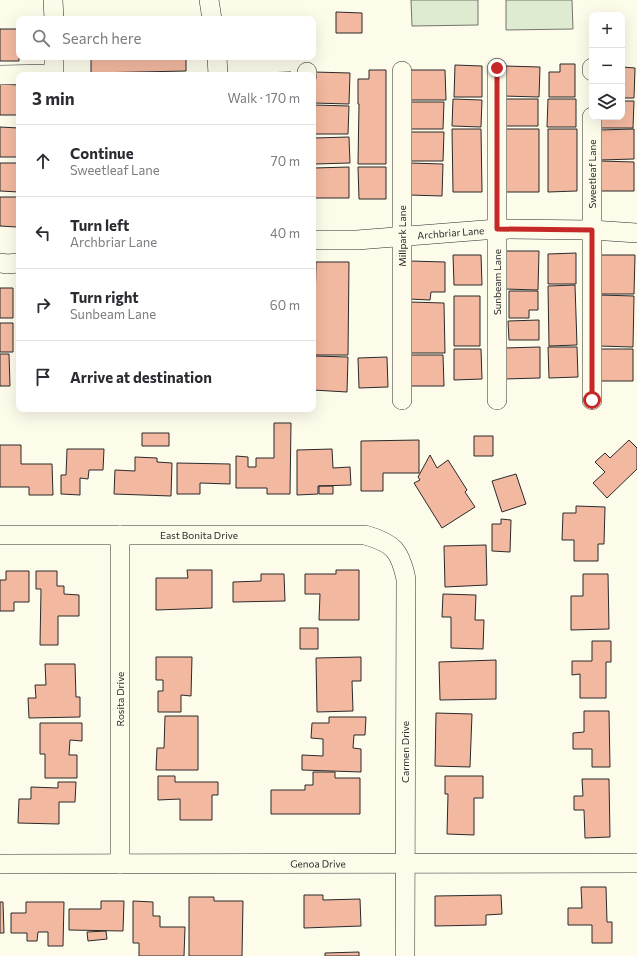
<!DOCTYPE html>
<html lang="en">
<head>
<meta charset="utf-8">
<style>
	:root { --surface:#fff; --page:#f2f2f3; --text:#2b2b33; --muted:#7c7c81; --line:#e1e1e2 }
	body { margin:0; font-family:Commissioner,sans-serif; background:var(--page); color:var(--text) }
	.controls { position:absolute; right:12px; top:12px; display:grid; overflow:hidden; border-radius:8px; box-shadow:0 4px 16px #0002 }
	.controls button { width:36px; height:36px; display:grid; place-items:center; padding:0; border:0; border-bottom:1px solid var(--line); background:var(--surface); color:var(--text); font:20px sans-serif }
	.stop { position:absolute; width:12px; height:12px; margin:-9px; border:3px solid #c62828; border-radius:50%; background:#fff }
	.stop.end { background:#c62828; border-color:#fff; box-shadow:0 1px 4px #0008 }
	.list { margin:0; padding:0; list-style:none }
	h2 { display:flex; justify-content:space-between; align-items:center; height:52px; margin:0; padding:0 16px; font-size:17px }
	h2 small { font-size:13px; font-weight:400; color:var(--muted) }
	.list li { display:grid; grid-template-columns:26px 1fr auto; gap:12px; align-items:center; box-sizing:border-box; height:72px; padding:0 16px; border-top:1px solid var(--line) }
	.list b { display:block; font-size:15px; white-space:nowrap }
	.list p { margin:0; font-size:13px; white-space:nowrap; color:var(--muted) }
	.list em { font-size:13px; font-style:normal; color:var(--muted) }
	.icon { flex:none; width:22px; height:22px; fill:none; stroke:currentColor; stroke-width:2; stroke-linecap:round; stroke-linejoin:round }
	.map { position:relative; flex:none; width:637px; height:956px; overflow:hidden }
	.search { position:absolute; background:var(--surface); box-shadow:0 4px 16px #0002; left:16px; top:16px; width:300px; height:44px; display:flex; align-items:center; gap:10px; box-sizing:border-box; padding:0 14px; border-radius:8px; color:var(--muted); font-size:15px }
	.panel { position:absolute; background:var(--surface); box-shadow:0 4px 16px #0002; left:16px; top:72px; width:300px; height:340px; border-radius:8px }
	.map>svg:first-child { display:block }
	.green { fill:#deebd1; stroke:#74746e }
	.building { fill:#f2b8a0; stroke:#2b2b2b }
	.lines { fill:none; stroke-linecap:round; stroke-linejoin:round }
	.minor-casing { stroke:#2b2b2b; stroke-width:20 }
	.minor { stroke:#fdfbea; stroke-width:19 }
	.route { stroke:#c62828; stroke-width:5 }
	.labels { text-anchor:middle; stroke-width:3; stroke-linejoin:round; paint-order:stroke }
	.street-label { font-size:10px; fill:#2b2b2b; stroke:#fdfbea }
</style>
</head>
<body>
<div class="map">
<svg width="637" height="956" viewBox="0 0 637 956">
	<rect width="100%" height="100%" fill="#fdfbea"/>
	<path class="green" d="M 411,0 L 478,0 L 478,25 L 412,26 Z
		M 506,0 L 572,0 L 573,29 L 506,30 Z"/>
	<path class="building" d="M 336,12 L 362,13 L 362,33 L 336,33 Z
		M 0,29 L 19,29 L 19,61 L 0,61 Z
		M 91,57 L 186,57 L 186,71 L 91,73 Z
		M 560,64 L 575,64 L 575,97 L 549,97 L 549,72 L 560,72 Z
		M 455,65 L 482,66 L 482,97 L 454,97 Z
		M 504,66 L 540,67 L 539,97 L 503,96 Z
		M 622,67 L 635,68 L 634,98 L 622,98 Z
		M 369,70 L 386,70 L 386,164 L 358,164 L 359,104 L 358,104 L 358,79 L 369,79 Z
		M 408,70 L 445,70 L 446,100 L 409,100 Z
		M 291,72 L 292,75 L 263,75 L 263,73 Z
		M 314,72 L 350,73 L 349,104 L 314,103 Z
		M 0,84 L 19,85 L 19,115 L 0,115 Z
		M 453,99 L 482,100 L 481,127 L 452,126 Z
		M 505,99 L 538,99 L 538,126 L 505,126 Z
		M 548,99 L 576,99 L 576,127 L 547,127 Z
		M 622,101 L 634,101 L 633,128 L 600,128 L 600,117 L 622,117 Z
		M 410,102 L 444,102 L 443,129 L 409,129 Z
		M 314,105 L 349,106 L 348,134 L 314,134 Z
		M 0,127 L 19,128 L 19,157 L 0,157 Z
		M 452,129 L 481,129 L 482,192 L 453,192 Z
		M 503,129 L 539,129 L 539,192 L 504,192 Z
		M 548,129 L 577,129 L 577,191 L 548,192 Z
		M 634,129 L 634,159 L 600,160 L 599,130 Z
		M 410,132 L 444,132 L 443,161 L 410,161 Z
		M 349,137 L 350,163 L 315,164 L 314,138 Z
		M 600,161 L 634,162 L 634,191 L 599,191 Z
		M 0,163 L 19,163 L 19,192 L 0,191 Z
		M 409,163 L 443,164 L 442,196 L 409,195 Z
		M 349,167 L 349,198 L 314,198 L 314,168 Z
		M 358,167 L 386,167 L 386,199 L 359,199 Z
		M 0,197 L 18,197 L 17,227 L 0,226 Z
		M 505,251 L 539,251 L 538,290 L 504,289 Z
		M 576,253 L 576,284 L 548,284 L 548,254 Z
		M 453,255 L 481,255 L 482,285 L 454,285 Z
		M 600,255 L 635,255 L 634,294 L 600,294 Z
		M 410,261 L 445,262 L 445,292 L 431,292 L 430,300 L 409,299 Z
		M 316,262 L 349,262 L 348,355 L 314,355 Z
		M 575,285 L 577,345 L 549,346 L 548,286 Z
		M 0,288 L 13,288 L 13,318 L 0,318 Z
		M 509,291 L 538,291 L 538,310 L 529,310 L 529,318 L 509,318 Z
		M 599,295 L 634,296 L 633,347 L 598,346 Z
		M 454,296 L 480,296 L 480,346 L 454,346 Z
		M 409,302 L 444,303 L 445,353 L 408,353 Z
		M 539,320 L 539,340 L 509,340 L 508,321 Z
		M 0,323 L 13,323 L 13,352 L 0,352 Z
		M 540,347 L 540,378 L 504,379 L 504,348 Z
		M 548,347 L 577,347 L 578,377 L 549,378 Z
		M 454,349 L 481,349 L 482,379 L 454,380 Z
		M 599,349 L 633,349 L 633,381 L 599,381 Z
		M 0,354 L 9,354 L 10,386 L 0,386 Z
		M 409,355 L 443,355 L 444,386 L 409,386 Z
		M 314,356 L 348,357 L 347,392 L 313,390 Z
		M 387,357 L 388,387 L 359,388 L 358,358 Z
		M 274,423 L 291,423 L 290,494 L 267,494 L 267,488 L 236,488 L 236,456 L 248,457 L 248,467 L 256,467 L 256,458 L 274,458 Z
		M 142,433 L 169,433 L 169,446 L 142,446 Z
		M 474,436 L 493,436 L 493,456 L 474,456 Z
		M 419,440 L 419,473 L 383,473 L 383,491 L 361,491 L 361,441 Z
		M 629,440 L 637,448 L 637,469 L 607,498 L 593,483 L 605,472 L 595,462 L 605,453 L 610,458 Z
		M 0,445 L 21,445 L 21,464 L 52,464 L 53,495 L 29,495 L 29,487 L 0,487 Z
		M 67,449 L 104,449 L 103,470 L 89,470 L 88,479 L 80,478 L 80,495 L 61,494 L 61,475 L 66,475 Z
		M 332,449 L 333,468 L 350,467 L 351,485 L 318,486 L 318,494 L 297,495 L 297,450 Z
		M 430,455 L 437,468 L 448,460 L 467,490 L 465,492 L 475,507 L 442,528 L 414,483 L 420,480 L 418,477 Z
		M 135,457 L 157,458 L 157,462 L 172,463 L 171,496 L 114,494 L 115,470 L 135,471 Z
		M 177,463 L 230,464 L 230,484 L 200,483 L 200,494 L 177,494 Z
		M 516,474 L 526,504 L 502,512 L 492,481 Z
		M 319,486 L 333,486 L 333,494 L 319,494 Z
		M 576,506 L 605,507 L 604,544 L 598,544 L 598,561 L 574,561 L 574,540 L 562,540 L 563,513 L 576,513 Z
		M 501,519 L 511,520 L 510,552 L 492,551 L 492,524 L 501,524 Z
		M 486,545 L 487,585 L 445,587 L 444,546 Z
		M 187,570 L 212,570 L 212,608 L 156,610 L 156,578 L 188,578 Z
		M 336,570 L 359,570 L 359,620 L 319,620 L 320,594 L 305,594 L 305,574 L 336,574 Z
		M 6,571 L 29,571 L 29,602 L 14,602 L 14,611 L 0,611 L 0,580 L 6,580 Z
		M 36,571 L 57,571 L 57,586 L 64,586 L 64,594 L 79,595 L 79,616 L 58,616 L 58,645 L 40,645 L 41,589 L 36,589 Z
		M 261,574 L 284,574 L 285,601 L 233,602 L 233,582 L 261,581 Z
		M 583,574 L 608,574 L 609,629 L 571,630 L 571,596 L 583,596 Z
		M 443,594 L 476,595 L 475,620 L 484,620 L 483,649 L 451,648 L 451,617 L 442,617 Z
		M 300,628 L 318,628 L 318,649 L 300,649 Z
		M 592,641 L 611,641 L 611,662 L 606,662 L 606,698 L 580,698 L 580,674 L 572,675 L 572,661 L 592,661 Z
		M 156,657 L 192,657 L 191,696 L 181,695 L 181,712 L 158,712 L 158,691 L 163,691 L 163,680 L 156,680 Z
		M 361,657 L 361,681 L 352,681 L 353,711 L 317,712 L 316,658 Z
		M 496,660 L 496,699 L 440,700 L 439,662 Z
		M 45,664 L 75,664 L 76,697 L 80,697 L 80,717 L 29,718 L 28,698 L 36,698 L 35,685 L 46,685 Z
		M 584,711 L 609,711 L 610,767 L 592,767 L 592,749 L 573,749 L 573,733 L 584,732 Z
		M 436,713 L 472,714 L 470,767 L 435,766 Z
		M 165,716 L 198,716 L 198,770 L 156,770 L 157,748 L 164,748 Z
		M 329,717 L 366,717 L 365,735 L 354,735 L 353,748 L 361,749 L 361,772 L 302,770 L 302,755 L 323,756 L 323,739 L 311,738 L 312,723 L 329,723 Z
		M 40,723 L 82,723 L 82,741 L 70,740 L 69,755 L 77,755 L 77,778 L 45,778 L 45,754 L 40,754 Z
		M 313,772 L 335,772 L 335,778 L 360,778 L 360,814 L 271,814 L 271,790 L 305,790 L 305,785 L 313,785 Z
		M 158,776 L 175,776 L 175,782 L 218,782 L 218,795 L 212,795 L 212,820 L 180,820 L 180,799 L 158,800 Z
		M 445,776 L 483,776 L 483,798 L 474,798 L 474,835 L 447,834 L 448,794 L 445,794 Z
		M 582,779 L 609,779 L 610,837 L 585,838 L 584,810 L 574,810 L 574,796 L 583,796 Z
		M 58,782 L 76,782 L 75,802 L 59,802 L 59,824 L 18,823 L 19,799 L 31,799 L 31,787 L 58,788 Z
		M 581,887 L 606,887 L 607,922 L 612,922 L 612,943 L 592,943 L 592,925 L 568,925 L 568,908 L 582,908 Z
		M 304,895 L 323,895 L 323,900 L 360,899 L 361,926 L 304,928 Z
		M 501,895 L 502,914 L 486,915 L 486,925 L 435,926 L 435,896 Z
		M 189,897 L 214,897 L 214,901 L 243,901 L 242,956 L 189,956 Z
		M 101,901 L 124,901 L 123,931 L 69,930 L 69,909 L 101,909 Z
		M 133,901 L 153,902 L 153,916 L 160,916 L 160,927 L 185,927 L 184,956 L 139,956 L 139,943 L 133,943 Z
		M 0,902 L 3,902 L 4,933 L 0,933 Z
		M 26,902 L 64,902 L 63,946 L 48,946 L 48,932 L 38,932 L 37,941 L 27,941 L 27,933 L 11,933 L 11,913 L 26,913 Z
		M 106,931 L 107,939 L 88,941 L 87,932 Z
		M 359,952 L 359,956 L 325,956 L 325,953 Z"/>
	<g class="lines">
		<defs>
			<g id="minor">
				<path d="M 53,0 L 54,19"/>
				<path d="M 209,0 L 212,19"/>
				<path d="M 54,57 L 54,75"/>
				<path d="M 217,57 L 218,75"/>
				<path d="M 497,68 L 497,400"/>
				<path d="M 592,68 L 592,71"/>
				<path d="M 402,71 L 402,400"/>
				<path d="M 307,72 L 307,75"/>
				<path d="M 0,75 L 54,74"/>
				<path id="s1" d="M 313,240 L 357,240 L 497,229 L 592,230 L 637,233"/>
				<path d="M 0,263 L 7,264 L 19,263"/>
				<path d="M 592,400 L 592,117"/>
				<path id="s2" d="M 0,535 L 365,535 C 393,543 400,550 406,579 L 405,956"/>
				<path d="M 120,535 L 120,864"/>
				<path id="s3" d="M 0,864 L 637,863"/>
			</g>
		</defs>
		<use href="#minor" class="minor-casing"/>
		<use href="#minor" class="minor"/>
	</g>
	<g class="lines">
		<path class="route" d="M 497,68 L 497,229 L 592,230 L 592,400"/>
	</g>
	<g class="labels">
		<g class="street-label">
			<text transform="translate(592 174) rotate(-90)" y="4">Sweetleaf Lane</text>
			<text dy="4" stroke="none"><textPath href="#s1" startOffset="138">Archbriar Lane</textPath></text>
			<text transform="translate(402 236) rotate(-90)" y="4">Millpark Lane</text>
			<text transform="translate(497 282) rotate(-90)" y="4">Sunbeam Lane</text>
			<text dy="4" stroke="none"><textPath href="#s2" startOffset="199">East Bonita Drive</textPath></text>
			<text transform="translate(120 699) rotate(-90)" y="4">Rosita Drive</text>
			<text transform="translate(405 752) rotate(-90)" y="4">Carmen Drive</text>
			<text dy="4" stroke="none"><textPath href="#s3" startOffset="318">Genoa Drive</textPath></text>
		</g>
	</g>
</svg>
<div class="controls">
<button>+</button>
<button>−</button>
<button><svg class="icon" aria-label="layers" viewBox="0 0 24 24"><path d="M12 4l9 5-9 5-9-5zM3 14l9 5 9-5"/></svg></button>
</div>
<div class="stop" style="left:592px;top:400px"></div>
<div class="stop end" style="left:497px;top:68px"></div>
<div class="search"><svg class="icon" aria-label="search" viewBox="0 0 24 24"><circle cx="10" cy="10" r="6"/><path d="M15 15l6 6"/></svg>Search here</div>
<section class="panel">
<h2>3 min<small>Walk · 170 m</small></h2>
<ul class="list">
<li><svg class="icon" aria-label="ahead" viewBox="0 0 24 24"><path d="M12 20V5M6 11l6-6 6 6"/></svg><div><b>Continue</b><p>Sweetleaf Lane</p></div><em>70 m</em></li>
<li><svg class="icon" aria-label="left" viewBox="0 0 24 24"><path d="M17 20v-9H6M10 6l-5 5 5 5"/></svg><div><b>Turn left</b><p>Archbriar Lane</p></div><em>40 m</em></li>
<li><svg class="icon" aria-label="right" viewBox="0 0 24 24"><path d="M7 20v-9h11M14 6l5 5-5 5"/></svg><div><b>Turn right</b><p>Sunbeam Lane</p></div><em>60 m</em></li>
<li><svg class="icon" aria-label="arrive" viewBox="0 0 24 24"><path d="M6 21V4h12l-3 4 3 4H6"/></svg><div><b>Arrive at destination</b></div></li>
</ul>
</section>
</div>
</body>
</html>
